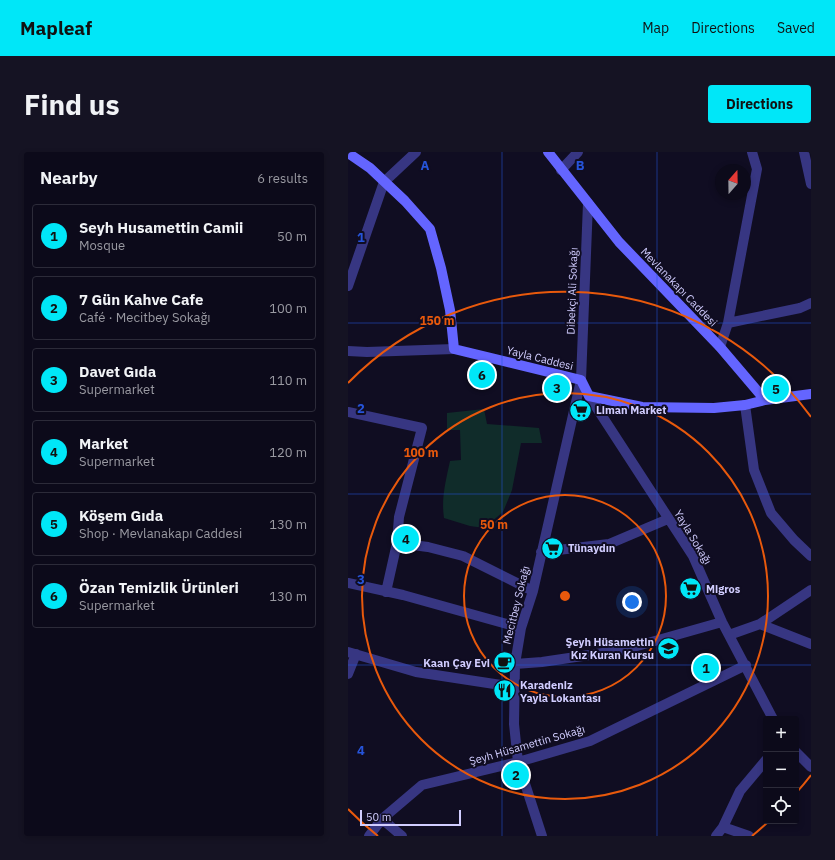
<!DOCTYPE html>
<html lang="en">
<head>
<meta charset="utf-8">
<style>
	:root { --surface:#0c0a1a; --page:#151323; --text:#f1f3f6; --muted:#9a9aa2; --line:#2c2b39; --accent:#00e7f8 }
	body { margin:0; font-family:"IBM Plex Sans",sans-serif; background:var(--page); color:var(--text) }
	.controls { position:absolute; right:12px; bottom:12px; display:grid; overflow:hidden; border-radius:4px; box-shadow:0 2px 6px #0003 }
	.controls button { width:36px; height:36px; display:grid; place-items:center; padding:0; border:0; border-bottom:1px solid var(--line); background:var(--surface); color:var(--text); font:20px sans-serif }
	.compass { position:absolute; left:367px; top:12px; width:36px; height:36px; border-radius:50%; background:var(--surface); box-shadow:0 2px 6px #0003; rotate:20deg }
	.scale { position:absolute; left:12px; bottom:10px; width:101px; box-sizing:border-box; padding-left:4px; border:2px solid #d1cdff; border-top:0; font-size:11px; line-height:14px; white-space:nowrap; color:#d1cdff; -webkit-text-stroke:3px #100d22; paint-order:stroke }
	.you { position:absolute; left:284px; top:450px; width:14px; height:14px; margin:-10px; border:3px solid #fff; border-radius:50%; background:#1a73e8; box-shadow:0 0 0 6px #1a73e833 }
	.badge { display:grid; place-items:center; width:26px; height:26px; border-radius:50%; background:var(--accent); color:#111; font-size:13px; font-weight:700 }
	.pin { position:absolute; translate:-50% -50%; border:2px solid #fff; box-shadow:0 1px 4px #0006 }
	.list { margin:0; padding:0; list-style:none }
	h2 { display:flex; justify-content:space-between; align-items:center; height:52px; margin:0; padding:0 16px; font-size:17px }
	h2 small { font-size:13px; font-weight:400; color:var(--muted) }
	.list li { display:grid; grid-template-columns:26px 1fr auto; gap:12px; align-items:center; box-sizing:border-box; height:64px; margin:0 8px 8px; padding:0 8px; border:1px solid var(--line); border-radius:4px }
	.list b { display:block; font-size:15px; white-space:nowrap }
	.list p { margin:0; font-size:13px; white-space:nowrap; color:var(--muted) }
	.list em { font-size:13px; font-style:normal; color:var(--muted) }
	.icon { flex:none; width:22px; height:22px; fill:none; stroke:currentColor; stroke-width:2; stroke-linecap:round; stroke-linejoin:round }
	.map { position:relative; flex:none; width:463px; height:684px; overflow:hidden; border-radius:4px }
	header { display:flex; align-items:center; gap:24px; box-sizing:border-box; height:56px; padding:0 20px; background:var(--accent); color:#111 }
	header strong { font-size:19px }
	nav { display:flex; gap:22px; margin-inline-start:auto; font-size:14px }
	.intro { display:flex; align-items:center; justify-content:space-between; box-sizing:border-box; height:96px; padding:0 24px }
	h1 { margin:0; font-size:28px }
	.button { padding:10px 18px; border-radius:4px; background:var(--accent); color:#111; font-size:14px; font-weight:700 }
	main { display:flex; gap:24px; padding:0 24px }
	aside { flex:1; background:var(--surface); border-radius:4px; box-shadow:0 2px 6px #0003 }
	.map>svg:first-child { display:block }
	.green { fill:#102c2a }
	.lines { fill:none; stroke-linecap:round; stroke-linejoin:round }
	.street { stroke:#373682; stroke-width:10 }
	.secondary { stroke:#6465ff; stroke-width:10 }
	.grid { fill:none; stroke:#2654da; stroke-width:1; stroke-opacity:0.55 }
	.ring { fill:none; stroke:#e8590c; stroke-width:2 }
	.labels { text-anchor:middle; stroke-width:4; stroke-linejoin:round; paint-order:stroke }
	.street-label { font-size:11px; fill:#d1cdff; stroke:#100d22 }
	.poi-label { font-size:11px; font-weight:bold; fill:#d1cdff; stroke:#100d22; text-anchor:start }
	.grid-label { font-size:13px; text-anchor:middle; font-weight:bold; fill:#2654da; stroke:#100d22; stroke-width:4; stroke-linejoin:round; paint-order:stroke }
	.centre { fill:#e8590c; stroke:#100d22; stroke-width:2 }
	.ring-label { font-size:12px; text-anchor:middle; font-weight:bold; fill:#e8590c; stroke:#100d22; stroke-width:4; stroke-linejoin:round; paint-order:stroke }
</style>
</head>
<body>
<header>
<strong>Mapleaf</strong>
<nav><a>Map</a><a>Directions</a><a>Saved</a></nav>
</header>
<div class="intro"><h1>Find us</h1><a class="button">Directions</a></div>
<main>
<aside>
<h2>Nearby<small>6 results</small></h2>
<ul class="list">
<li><span class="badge">1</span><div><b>Seyh Husamettin Camii</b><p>Mosque</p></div><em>50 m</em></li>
<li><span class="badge">2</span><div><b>7 Gün Kahve Cafe</b><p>Café · Meсitbey Sokağı</p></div><em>100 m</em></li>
<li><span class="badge">3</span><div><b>Davet Gıda</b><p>Supermarket</p></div><em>110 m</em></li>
<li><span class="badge">4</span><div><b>Market</b><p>Supermarket</p></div><em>120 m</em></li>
<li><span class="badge">5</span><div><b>Köşem Gıda</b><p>Shop · Mevlanakapı Caddesi</p></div><em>130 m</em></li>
<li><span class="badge">6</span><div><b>Özan Temizlik Ürünleri</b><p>Supermarket</p></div><em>130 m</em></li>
</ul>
</aside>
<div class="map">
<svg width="463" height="684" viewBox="0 0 463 684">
	<rect width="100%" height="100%" fill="#100d22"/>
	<path class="green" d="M 136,257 L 139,272 L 191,276 L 194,291 L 173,291 L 164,338 L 155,360 L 136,376 L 122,374 L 96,366 C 93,346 98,328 102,309 L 113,308 L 112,278 L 99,278 L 99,261 Z"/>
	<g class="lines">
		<path class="street" d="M 456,0 L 463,32
			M 213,18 L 230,0
			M 0,134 L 36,30 L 68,0
			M 380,171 L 452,156 L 463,151
			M 372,195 L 380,171 L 409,17 L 404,0
			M 0,199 L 19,200 L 106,197
			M 241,244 L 345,404 L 374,470 L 425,567
			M 397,253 L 406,318 L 423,361 L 446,388 L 463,404
			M 0,260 L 74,276 L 51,365 L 49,391 L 38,440
			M 49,391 L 80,395 L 115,404 L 185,439
			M 193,400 L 261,392 L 320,367
			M 0,431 L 55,443 L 173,476
			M 412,472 L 463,492
			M 381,483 L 412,472 L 463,438
			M 0,500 L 68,520 L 166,535
			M 167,512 L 194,510 L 275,498 L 374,470
			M 0,522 L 8,502
			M 448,600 L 463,615
			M 34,667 L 54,684
			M 375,675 L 401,684
			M 21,684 L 34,667 L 74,633 L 170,610 L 242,589 L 398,513
			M 194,684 L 170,610 L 166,572 L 167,512 L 173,476 L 185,439 L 233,228 L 240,51
			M 368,684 L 375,675 L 392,639 L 418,608"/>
		<path class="secondary" d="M 200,0 L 271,90 L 372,195 L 417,248
			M 0,1 L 22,16 L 57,49 L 82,77 L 93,116 L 102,158 L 106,197 L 233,228 L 241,244 L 294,255 L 366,256 L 397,253 L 417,248 L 463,242"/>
	</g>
	<path class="grid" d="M 154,0 L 154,684M 309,0 L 309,684M 0,171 L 463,171M 0,342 L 463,342M 0,513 L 463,513"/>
	<g class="ring">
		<circle cx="217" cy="444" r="101"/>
		<circle cx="217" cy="444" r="203"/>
		<path d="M463 623A304 304 0 0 1 448 641M420 670A304 304 0 0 1 404 684M30 684A304 304 0 0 1 0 657M0 231A304 304 0 0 1 463 265"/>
	</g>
	<defs>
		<symbol id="supermarket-disc" viewBox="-11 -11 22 22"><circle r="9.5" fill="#00e7f8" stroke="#100d22"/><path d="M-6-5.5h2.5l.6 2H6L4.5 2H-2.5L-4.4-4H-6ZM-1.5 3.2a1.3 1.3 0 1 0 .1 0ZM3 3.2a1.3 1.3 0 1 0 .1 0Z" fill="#111"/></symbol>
		<symbol id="school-disc" viewBox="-11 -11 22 22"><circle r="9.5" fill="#00e7f8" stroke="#100d22"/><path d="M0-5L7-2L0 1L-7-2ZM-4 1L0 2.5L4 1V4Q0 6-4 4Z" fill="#111"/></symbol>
		<symbol id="cafe-disc" viewBox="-11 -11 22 22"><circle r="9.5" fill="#00e7f8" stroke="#100d22"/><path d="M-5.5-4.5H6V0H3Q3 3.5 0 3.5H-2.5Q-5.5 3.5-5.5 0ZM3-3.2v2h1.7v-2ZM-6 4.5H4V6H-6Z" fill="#111"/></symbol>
		<symbol id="restaurant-disc" viewBox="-11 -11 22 22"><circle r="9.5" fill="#00e7f8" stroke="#100d22"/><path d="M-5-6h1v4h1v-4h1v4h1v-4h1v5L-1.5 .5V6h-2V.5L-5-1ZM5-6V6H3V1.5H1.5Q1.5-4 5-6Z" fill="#111"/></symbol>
	</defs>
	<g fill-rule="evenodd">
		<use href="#supermarket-disc" x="220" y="246" width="25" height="25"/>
		<use href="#supermarket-disc" x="192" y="384" width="25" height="25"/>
		<use href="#supermarket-disc" x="330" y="424" width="25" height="25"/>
		<use href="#school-disc" x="308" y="484" width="25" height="25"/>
		<use href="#cafe-disc" x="144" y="498" width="25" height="25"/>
		<use href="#restaurant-disc" x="144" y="526" width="25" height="25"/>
	</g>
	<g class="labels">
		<g class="street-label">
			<text transform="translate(331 135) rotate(46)" y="4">Mevlanakapı Caddesi</text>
			<text transform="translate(224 139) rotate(-88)" y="4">Dibekçi Ali Sokağı</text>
			<text transform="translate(192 206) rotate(14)" y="4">Yayla Caddesi</text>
			<text transform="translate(345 385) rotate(59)" y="4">Yayla Sokağı</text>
			<text transform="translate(168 453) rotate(-76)" y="4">Meсitbey Sokağı</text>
			<text transform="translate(179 593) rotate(-16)" y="4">Şeyh Hüsamettin Sokağı</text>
		</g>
		<g class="poi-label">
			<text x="248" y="262">Liman Market</text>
			<text x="220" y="400">Tünaydın</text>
			<text x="358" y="441">Migros</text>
			<text x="306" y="494" text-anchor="end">Şeyh Hüsamettin<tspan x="306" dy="13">Kız Kuran Kursu</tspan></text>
			<text x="142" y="515" text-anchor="end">Kaan Çay Evi</text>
			<text x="172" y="537">Karadeniz<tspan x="172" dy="13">Yayla Lokantası</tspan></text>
		</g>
	</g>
	<g class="grid-label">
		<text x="77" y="18">A</text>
		<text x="232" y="18">B</text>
		<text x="13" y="90">1</text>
		<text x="13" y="261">2</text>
		<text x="13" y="432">3</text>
		<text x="13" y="603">4</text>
	</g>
	<circle cx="217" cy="444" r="6" class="centre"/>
	<g class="ring-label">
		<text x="89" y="173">150 m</text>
		<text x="73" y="305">100 m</text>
		<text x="146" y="377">50 m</text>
	</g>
</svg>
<div class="controls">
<button>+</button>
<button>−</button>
<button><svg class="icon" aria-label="locate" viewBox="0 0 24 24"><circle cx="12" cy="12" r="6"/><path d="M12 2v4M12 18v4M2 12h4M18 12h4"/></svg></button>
</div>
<svg class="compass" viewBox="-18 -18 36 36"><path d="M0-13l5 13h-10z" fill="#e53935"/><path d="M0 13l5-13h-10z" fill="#9a9aa2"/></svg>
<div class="scale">50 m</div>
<div class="you"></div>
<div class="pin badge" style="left:358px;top:516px">1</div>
<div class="pin badge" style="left:168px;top:623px">2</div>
<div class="pin badge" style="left:209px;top:236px">3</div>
<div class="pin badge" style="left:58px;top:387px">4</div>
<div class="pin badge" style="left:428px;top:237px">5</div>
<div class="pin badge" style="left:134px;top:223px">6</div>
</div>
</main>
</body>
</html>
